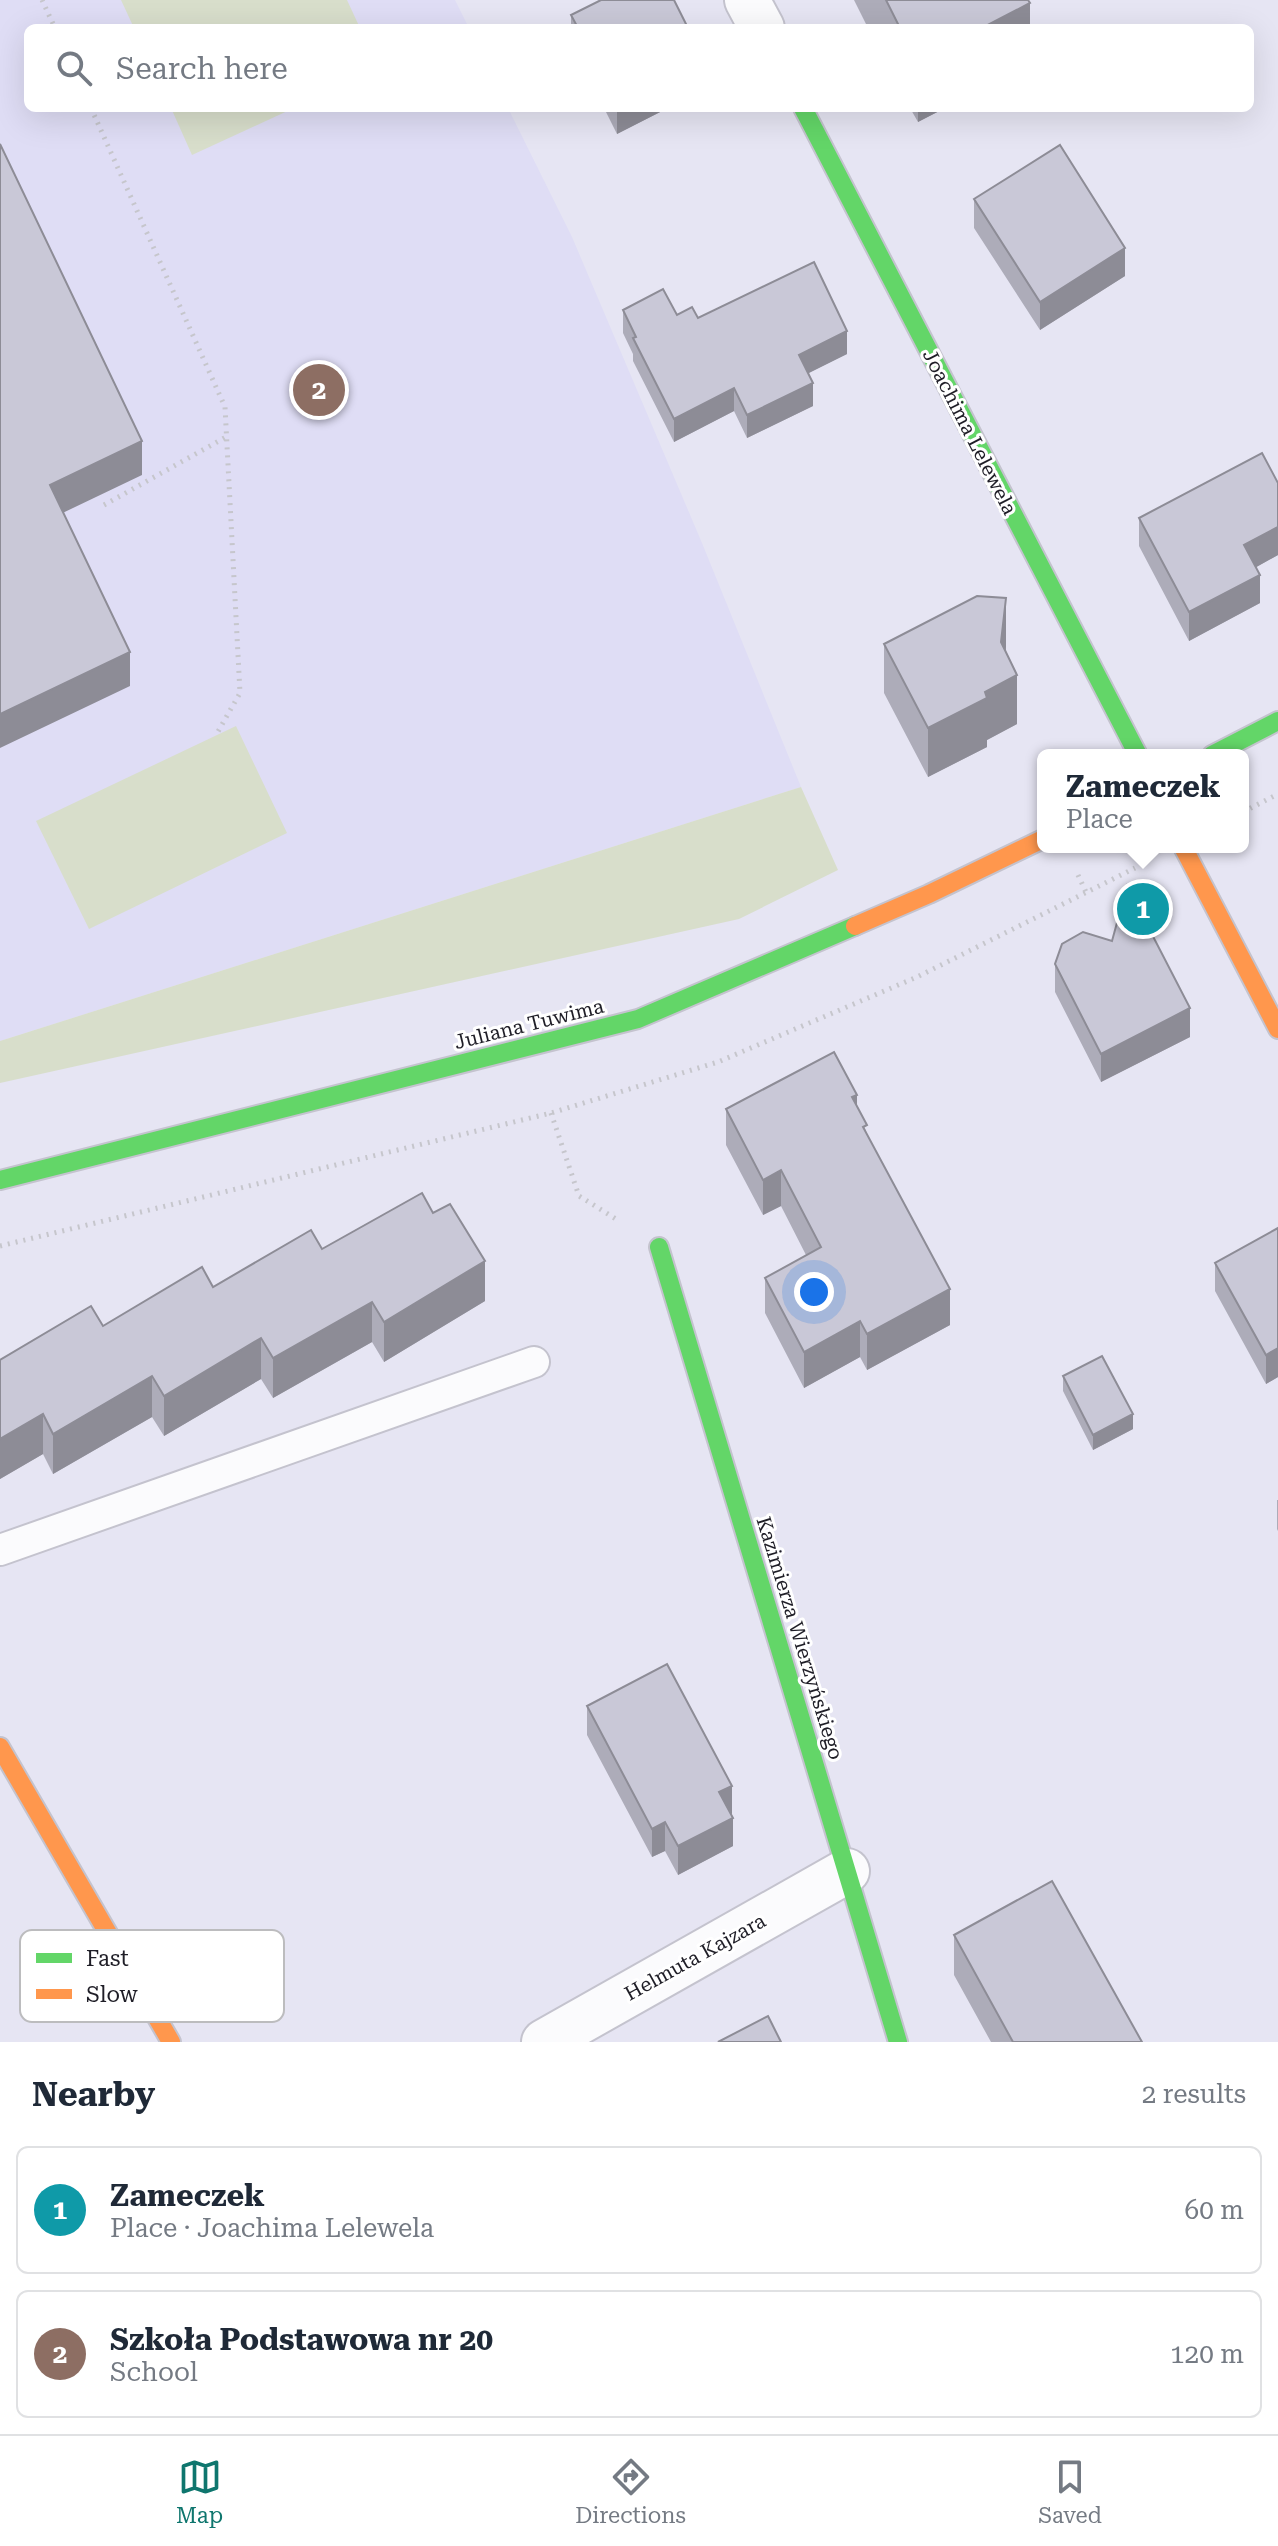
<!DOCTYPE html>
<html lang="en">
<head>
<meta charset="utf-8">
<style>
	:root { --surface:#fff; --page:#f6f6f7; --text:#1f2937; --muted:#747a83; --line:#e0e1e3; --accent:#0f766e }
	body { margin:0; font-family:"Roboto Serif",serif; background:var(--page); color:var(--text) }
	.you { position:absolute; left:814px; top:1292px; width:28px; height:28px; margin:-20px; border:6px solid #fff; border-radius:50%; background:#1a73e8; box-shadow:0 0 0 12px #1a73e833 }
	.badge { display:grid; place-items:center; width:52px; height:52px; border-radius:50%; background:var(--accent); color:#fff; font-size:26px; font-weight:700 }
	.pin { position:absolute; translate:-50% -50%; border:4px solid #fff; box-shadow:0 2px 8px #0006 }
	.popup { position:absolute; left:1037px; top:749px; width:212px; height:104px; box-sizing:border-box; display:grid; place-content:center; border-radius:12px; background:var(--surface); filter:drop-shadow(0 2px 6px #0005); font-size:26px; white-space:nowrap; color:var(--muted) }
	.popup b { font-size:30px; color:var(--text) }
	.popup::after { content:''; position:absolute; left:50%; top:100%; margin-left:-16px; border:16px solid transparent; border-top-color:var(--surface) }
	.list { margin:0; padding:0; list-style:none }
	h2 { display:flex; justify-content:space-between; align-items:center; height:104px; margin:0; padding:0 32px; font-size:34px }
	h2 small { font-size:26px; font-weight:400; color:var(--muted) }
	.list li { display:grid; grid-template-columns:52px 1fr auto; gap:24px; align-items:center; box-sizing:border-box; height:128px; margin:0 16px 16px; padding:0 16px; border:2px solid var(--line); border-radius:12px }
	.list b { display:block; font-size:30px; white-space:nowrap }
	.list p { margin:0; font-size:26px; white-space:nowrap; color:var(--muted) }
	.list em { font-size:26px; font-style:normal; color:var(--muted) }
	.icon { flex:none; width:44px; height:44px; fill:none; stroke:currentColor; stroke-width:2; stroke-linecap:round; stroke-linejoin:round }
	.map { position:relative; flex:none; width:1278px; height:2042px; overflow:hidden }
	.search { position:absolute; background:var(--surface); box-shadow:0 8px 32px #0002; left:24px; right:24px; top:24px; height:88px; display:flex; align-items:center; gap:20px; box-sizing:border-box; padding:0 28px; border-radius:12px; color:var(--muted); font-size:30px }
	.sheet { height:392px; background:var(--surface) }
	nav { display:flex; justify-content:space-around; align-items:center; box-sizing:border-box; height:112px; border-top:2px solid var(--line); background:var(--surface); font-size:22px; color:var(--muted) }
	nav a { display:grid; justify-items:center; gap:4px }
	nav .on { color:var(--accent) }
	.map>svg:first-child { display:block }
	.built { fill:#dfddf5 }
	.green { fill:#d8decb }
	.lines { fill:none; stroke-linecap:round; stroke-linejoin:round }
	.lane-casing { stroke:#c4c3ce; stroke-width:34 }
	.street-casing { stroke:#c4c3ce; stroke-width:48 }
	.fast-casing { stroke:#c4c3ce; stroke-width:22 }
	.slow-casing { stroke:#c4c3ce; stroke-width:22 }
	.path { stroke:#c6c6cc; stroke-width:5; stroke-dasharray:2 6; stroke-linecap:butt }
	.lane { stroke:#fbfbfd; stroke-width:30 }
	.street { stroke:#fbfbfd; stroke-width:44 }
	.fast { stroke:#63d668; stroke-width:18 }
	.slow { stroke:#ff974d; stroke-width:18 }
	.wall { fill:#adacb9 }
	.shaded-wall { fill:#8d8c96 }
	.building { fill:#c9c8d7; stroke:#8d8c96; stroke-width:2 }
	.labels { text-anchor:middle; stroke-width:6; stroke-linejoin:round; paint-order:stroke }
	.street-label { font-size:20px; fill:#1f1e27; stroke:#fff }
	.key { fill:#fff; stroke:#bcbcbe; stroke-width:2 }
	.key-label { font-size:22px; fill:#1f1e27 }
</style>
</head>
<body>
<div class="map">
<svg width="1278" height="2042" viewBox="0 0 1278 2042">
	<rect width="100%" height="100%" fill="#e6e5f3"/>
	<path class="built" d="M 0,0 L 455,0 L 469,28 L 28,28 L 28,108 L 508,108 L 572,237 L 702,543 L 801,787 L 0,1041 Z"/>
	<path class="green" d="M 121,0 L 347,0 L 360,28 L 134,28 Z
		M 171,108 L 294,108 L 192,155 Z
		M 236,726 L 287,833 L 89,929 L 36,821 Z
		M 801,787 L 838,870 L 739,919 L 0,1083 L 0,1041 Z"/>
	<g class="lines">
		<defs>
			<path id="lane" d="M 0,1550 L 534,1362"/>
			<path id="street" d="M 747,0 L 762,28
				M 544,2042 L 847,1871"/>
			<path id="fast" d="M 803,108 L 1138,755
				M 1212,755 L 1278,721
				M 0,1180 L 638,1019 L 855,926
				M 659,1247 L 898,2042"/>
			<path id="slow" d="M 1183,847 L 1278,1029
				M 855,926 L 929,894 L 1043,839
				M 0,1747 L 171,2042"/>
		</defs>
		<use href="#lane" class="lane-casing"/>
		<use href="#street" class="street-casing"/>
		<use href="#fast" class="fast-casing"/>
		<use href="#slow" class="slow-casing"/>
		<path class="path" d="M 42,0 L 55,28
			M 91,108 L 225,407 L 240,693 L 216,735
			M 104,505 L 226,437
			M 1243,812 L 1278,794
			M 1078,875 L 1086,892
			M 551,1113 L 579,1196 L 616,1219
			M 0,1246 L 551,1113 L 718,1062 L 917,977 L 1135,868"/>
		<use href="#lane" class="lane"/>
		<use href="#street" class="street"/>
		<use href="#fast" class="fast"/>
		<use href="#slow" class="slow"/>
	</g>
	<path class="wall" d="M 854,0 L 1028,0 L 1030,28 L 868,28 Z
		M 571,15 L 688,28 L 571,28 Z
		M 604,108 L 668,108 L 617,134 Z
		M 910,108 L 945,108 L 918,122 Z
		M 974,199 L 1125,276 L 1040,330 L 974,228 Z
		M 623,310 L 698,318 L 847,354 L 808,373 L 813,406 L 747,438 L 734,411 L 674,442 L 633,361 L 633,354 L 623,333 Z
		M 1278,483 L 1278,555 L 1256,567 L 1260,603 L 1189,641 L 1139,546 L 1139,518 Z
		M 884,644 L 1006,647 L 1006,652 L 1017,724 L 987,740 L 987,747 L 928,777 L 884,693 Z
		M 1055,964 L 1190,1037 L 1101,1082 L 1055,992 Z
		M 857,1106 L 867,1134 L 950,1325 L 867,1370 L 860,1357 L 804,1388 L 765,1313 L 765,1278 L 806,1255 L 781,1206 L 763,1215 L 726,1145 L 726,1109 Z
		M 1278,1228 L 1278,1377 L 1266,1384 L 1215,1291 L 1215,1263 Z
		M 322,1249 L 485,1301 L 384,1362 L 372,1342 L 273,1398 L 261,1379 L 164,1436 L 152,1417 L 53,1474 L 43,1454 L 0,1479 L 0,1360 L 103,1326 Z
		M 1063,1376 L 1133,1429 L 1093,1450 L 1063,1391 Z
		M 1277,1500 L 1278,1500 L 1278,1531 L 1277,1529 Z
		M 587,1706 L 732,1815 L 733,1846 L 678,1875 L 665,1851 L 652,1857 L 587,1735 Z
		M 954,1935 L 1142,2042 L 991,2042 L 954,1975 Z"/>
	<path class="shaded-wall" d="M 1030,3 L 1030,28 L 982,28 Z
		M 617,108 L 668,108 L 617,134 Z
		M 918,108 L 945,108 L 918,122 Z
		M 1125,248 L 1125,276 L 1040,330 L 1040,302 Z
		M 847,331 L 847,354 L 799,378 L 799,355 Z
		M 813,383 L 813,406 L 747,438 L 747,415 Z
		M 734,388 L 734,411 L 674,442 L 674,419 Z
		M 142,441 L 142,475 L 50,519 L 50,485 Z
		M 1278,527 L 1278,555 L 1244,574 L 1244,545 Z
		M 1260,575 L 1260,603 L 1189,641 L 1189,612 Z
		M 1006,598 L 1006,647 L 1002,683 L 1017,675 L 1017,724 L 987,740 L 987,747 L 928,777 L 928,728 L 985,692 L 1001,642 Z
		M 130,652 L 130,686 L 0,748 L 0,714 Z
		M 1190,1008 L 1190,1037 L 1101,1082 L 1101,1054 Z
		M 857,1095 L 857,1130 L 852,1097 Z
		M 781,1170 L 781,1206 L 763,1215 L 763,1180 Z
		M 485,1261 L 485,1301 L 384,1362 L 384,1322 Z
		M 950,1289 L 950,1325 L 867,1370 L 867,1334 Z
		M 372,1302 L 372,1342 L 273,1398 L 273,1358 Z
		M 860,1321 L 860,1357 L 804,1388 L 804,1352 Z
		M 261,1338 L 261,1379 L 164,1436 L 164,1396 Z
		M 1278,1348 L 1278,1377 L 1266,1384 L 1266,1355 Z
		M 152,1376 L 152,1417 L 53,1474 L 53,1434 Z
		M 43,1414 L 43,1454 L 0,1479 L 0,1439 Z
		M 1133,1414 L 1133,1429 L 1093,1450 L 1093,1435 Z
		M 732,1786 L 732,1815 L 719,1792 Z
		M 733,1818 L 733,1846 L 678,1875 L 678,1846 Z
		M 665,1822 L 665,1851 L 652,1857 L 652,1829 Z"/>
	<path class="building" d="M 601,0 L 674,0 L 688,28 L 578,28 L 571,15 Z
		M 886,0 L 1028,0 L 1030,3 L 982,28 L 900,28 Z
		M 0,144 L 142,441 L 50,485 L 130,652 L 0,714 Z
		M 1060,145 L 1125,248 L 1040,302 L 974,199 Z
		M 814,262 L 847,331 L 799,355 L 813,383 L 747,415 L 734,388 L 674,419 L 633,338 L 636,337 L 623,310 L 663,289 L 677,315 L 692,307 L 698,318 Z
		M 1262,453 L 1278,483 L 1278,527 L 1244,545 L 1260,575 L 1189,612 L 1139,518 Z
		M 977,596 L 1006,598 L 1001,642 L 1017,675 L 985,692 L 987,698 L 928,728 L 884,644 Z
		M 1127,886 L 1190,1008 L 1101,1054 L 1055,964 L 1062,944 L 1083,932 L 1112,941 Z
		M 834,1052 L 857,1095 L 852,1097 L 867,1125 L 863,1127 L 950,1289 L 867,1334 L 860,1321 L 804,1352 L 765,1278 L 821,1247 L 781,1170 L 763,1180 L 726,1109 Z
		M 422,1193 L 433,1213 L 450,1204 L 485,1261 L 384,1322 L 372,1302 L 273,1358 L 261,1338 L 164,1396 L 152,1376 L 53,1434 L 43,1414 L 0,1439 L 0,1360 L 91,1306 L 103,1326 L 202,1267 L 213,1287 L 311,1230 L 322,1249 Z
		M 1278,1228 L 1278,1348 L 1266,1355 L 1215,1263 Z
		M 1102,1356 L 1133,1414 L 1093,1435 L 1063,1376 Z
		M 667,1664 L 732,1786 L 719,1792 L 733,1818 L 678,1846 L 665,1822 L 652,1829 L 587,1706 Z
		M 1052,1881 L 1142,2042 L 1013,2042 L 954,1935 Z
		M 768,2016 L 781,2042 L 718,2042 Z"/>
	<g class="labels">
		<g class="street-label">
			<text transform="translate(970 432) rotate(63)" y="7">Joachima Lelewela</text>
			<text transform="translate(529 1024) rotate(-14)" y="7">Juliana Tuwima</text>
			<text transform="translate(800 1638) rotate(73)" y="7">Kazimierza Wierzyńskiego</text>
			<text transform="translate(695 1957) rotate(-29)" y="7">Helmuta Kajzara</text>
		</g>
	</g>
	<rect x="20" y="1930" width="264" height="92" rx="12" class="key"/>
	<rect x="36" y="1953" width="36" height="10" fill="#63d668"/>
	<rect x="36" y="1989" width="36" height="10" fill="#ff974d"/>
	<g class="key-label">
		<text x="86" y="1966">Fast</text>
		<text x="86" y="2002">Slow</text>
	</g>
</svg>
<div class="you"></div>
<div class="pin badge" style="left:1143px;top:909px;background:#0f9aa8">1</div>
<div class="popup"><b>Zameczek</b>Place</div>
<div class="pin badge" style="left:319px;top:390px;background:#8d6e63">2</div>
<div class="search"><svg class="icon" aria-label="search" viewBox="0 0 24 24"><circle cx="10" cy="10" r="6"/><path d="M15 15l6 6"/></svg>Search here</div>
</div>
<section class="sheet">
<h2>Nearby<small>2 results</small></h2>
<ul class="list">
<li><span class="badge" style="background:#0f9aa8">1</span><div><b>Zameczek</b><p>Place · Joachima Lelewela</p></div><em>60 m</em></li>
<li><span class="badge" style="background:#8d6e63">2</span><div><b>Szkoła Podstawowa nr 20</b><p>School</p></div><em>120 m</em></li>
</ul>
</section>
<nav>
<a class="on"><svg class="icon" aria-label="map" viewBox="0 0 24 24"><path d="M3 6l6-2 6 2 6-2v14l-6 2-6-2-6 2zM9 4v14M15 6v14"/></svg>Map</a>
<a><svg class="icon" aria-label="directions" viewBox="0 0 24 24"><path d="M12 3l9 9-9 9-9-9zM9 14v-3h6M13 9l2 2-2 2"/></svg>Directions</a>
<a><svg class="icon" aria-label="saved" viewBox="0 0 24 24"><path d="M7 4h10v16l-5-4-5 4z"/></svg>Saved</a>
</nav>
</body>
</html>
